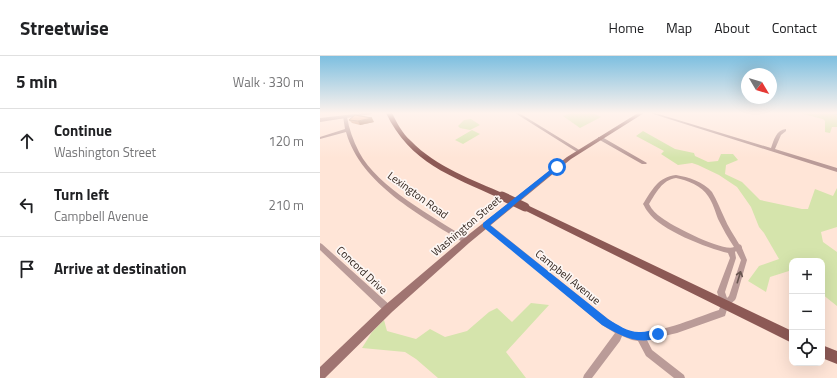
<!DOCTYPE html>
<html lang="en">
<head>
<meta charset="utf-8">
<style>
	:root { --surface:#fff; --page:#f6f6f6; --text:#202124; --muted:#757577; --line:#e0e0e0 }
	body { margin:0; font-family:"Titillium Web",sans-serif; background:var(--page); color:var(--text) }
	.controls { position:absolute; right:12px; bottom:12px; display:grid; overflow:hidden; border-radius:8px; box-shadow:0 4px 16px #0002 }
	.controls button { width:36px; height:36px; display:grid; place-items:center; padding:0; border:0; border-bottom:1px solid var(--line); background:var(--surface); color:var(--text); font:20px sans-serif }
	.compass { position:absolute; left:421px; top:12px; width:36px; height:36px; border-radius:50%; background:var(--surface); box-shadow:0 4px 16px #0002; rotate:128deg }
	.stop { position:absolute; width:12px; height:12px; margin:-9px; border:3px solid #1a73e8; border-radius:50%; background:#fff }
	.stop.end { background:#1a73e8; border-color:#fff; box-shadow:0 1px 4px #0008 }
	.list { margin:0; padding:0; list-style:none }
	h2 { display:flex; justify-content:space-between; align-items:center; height:52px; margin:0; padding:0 16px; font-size:17px }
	h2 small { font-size:13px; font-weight:400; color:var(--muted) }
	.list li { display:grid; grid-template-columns:26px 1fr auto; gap:12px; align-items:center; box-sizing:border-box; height:64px; padding:0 16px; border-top:1px solid var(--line) }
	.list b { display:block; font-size:15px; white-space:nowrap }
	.list p { margin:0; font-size:13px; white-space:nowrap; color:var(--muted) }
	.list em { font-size:13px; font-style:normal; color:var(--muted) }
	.icon { flex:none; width:22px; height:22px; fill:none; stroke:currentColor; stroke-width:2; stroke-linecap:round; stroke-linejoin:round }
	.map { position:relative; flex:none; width:517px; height:322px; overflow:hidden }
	header { display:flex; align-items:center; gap:24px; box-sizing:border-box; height:56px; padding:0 20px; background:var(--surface); border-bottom:1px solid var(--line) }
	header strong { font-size:19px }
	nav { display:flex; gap:22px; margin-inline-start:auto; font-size:14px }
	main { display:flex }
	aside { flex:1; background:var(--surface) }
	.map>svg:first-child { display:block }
	.green { fill:#d5e4ac }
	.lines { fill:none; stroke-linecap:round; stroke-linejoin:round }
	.stream { stroke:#7dd0d5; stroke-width:1.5 }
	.minor { fill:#ba9b98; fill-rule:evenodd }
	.tertiary { fill:#ba9b98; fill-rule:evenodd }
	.secondary { fill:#a07471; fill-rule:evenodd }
	.primary { fill:#8c5955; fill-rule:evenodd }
	.primary-bridge { stroke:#8c5955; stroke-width:9 }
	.wall { fill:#d09d82 }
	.shaded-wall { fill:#a9806a }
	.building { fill:#f2b797; stroke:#a9806a }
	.oneway { stroke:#68554f }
	.route { fill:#1a73e8 }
	.labels { text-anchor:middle; stroke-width:3.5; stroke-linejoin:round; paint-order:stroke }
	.street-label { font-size:11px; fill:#32261f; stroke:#fdf6f3 }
</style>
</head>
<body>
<header>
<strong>Streetwise</strong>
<nav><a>Home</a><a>Map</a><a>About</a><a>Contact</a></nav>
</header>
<main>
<aside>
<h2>5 min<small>Walk · 330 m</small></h2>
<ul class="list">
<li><svg class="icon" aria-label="ahead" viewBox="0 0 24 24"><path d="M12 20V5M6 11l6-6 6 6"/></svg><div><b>Continue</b><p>Washington Street</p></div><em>120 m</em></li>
<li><svg class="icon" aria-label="left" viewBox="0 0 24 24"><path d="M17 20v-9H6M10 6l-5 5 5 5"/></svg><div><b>Turn left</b><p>Campbell Avenue</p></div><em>210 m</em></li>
<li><svg class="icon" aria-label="arrive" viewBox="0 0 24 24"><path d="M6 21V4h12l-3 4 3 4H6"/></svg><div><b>Arrive at destination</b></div></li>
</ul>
</aside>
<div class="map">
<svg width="517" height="322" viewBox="0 0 517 322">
	<rect width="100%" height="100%" fill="#ffe5d7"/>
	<path class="green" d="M 251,57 L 273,57 L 281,61 L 260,72 L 243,60 Z
		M 479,57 L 517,57 L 517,71 L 512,71 L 510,77 L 505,76 L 505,65 L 503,63 Z
		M 151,63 L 160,69 L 150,74 L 140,72 L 138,70 L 144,64 Z
		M 152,74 L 160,78 L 143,88 L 135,84 Z
		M 323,75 L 355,93 L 374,97 L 375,100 L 388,106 L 398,105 L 401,98 L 413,98 L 418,104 L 406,109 L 405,118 L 422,126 L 440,144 L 482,153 L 488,153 L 495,133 L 513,140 L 517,132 L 517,171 L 501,176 L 503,186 L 517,196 L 517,250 L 502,238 L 502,205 L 472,205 L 472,214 L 450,221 L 446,236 L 428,225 L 439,210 L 459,203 L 444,177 L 439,171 L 431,151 L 417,131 L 399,119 L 378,109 L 372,107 L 358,109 L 341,98 L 344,95 L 316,80 Z
		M 211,247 L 229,249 L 186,296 L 206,322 L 118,322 L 96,303 L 85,296 L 42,292 L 52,276 L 64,264 L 67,275 L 96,283 L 110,273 L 125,281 L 147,275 L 169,256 L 177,252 L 192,266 Z"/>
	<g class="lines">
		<path class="stream" d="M 510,57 L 517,58"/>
		<path class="minor" d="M 195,57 L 199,57 L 261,95 L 261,96 L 257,96 Z
			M 330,57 L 335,57 L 451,92 C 454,84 456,74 466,73 L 466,75 L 461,79 L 455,93 L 517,112 L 517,116 Z
			M 23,60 L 27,61 C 29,73 33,84 39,96 C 58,132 114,161 148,183 L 149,185 L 148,187 L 146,188 L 144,187 C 101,159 41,129 26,76 L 0,83 L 0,81 L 25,73 Z
			M 278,81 L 282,81 L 327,107 L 326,108 L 322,108 L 278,83 Z
			M 356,119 C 368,121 384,126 392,136 C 397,144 400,153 404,161 C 408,171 414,179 419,188 L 421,189 L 422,191 L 422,192 L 427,204 L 416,242 L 415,244 L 408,250 L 405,260 L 357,277 L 327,284 L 332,294 L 364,319 L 365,322 L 354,322 L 326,300 L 318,285 L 312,284 L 302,280 L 300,285 L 272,322 L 263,322 L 264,319 L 295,277 L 282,269 L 163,169 L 164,167 L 168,167 L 288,263 C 295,268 304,274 312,276 C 335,280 377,261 399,254 L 401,248 L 397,236 L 410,202 L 408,197 C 387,192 340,174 328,156 C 326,154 325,151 323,148 C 332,134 338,121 356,119 ZM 356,122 C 367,124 382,130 388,140 C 393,147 395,155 398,163 C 403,173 408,182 414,191 C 403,196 352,170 342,162 C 336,158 332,154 329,148 C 336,137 342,124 356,122 ZM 416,195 L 421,204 L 409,240 L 407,242 L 405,236 L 416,202 L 415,196 Z
			M 0,187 L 2,188 L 71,250 L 72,253 L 71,256 L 68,257 L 65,256 L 0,194 Z"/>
		<path class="tertiary" d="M 43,57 L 54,57 L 52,58 L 0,66 L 0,62 Z"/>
		<path class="secondary" d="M 318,57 L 324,57 L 251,103 L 149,187 L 72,256 L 5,322 L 0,322 L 0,311 L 64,250 L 143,183 L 247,101 Z"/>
		<path class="primary" d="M 66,57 L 72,57 C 77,67 82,77 91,85 C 116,111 153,124 185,138 L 186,140 L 185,142 L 179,142 C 131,120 90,107 66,57 Z
			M 205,148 L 472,275 L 472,287 L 202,153 L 201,151 L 202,149 Z
			M 502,289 L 517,295 L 517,308 L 502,302 Z"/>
		<path class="primary-bridge" d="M 182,140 L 205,151"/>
	</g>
	<path class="wall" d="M 29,64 L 54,66 L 40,69 L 32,67 Z"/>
	<path class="shaded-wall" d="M 52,62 L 54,66 L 40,69 L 38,65 Z"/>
	<path class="building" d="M 35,59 L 52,62 L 38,65 L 29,64 Z"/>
	<defs><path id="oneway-shaft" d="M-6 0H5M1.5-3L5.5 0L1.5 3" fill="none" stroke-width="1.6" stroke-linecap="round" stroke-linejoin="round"/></defs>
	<use class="oneway" href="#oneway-shaft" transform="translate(419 221) rotate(-73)"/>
	<linearGradient id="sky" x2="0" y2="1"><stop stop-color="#7dbfe0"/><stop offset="0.56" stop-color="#fff3ed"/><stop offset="1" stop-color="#fff3ed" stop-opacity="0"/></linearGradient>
	<rect width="517" height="102" fill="url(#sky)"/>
	<path class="route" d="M 235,110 L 240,111 L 170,169 L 288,263 C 298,269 309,277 321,276 C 328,276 334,272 341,275 L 342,278 L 341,281 C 319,290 301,280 282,269 L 163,171 L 163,167 Z"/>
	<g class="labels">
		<g class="street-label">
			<text transform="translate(98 139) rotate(36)" y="4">Lexington Road</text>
			<text transform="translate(146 170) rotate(-40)" y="4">Washington Street</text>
			<text transform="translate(42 214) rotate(43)" y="4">Concord Drive</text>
			<text transform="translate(248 221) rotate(39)" y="4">Campbell Avenue</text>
		</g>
	</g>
</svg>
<div class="controls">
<button>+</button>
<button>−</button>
<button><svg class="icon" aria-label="locate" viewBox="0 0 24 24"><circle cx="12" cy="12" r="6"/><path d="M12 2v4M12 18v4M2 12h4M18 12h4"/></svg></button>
</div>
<svg class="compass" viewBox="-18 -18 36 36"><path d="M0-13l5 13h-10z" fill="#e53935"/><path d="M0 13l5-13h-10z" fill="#757577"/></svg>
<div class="stop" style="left:237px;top:111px"></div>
<div class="stop end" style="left:338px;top:278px"></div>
</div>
</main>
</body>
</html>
